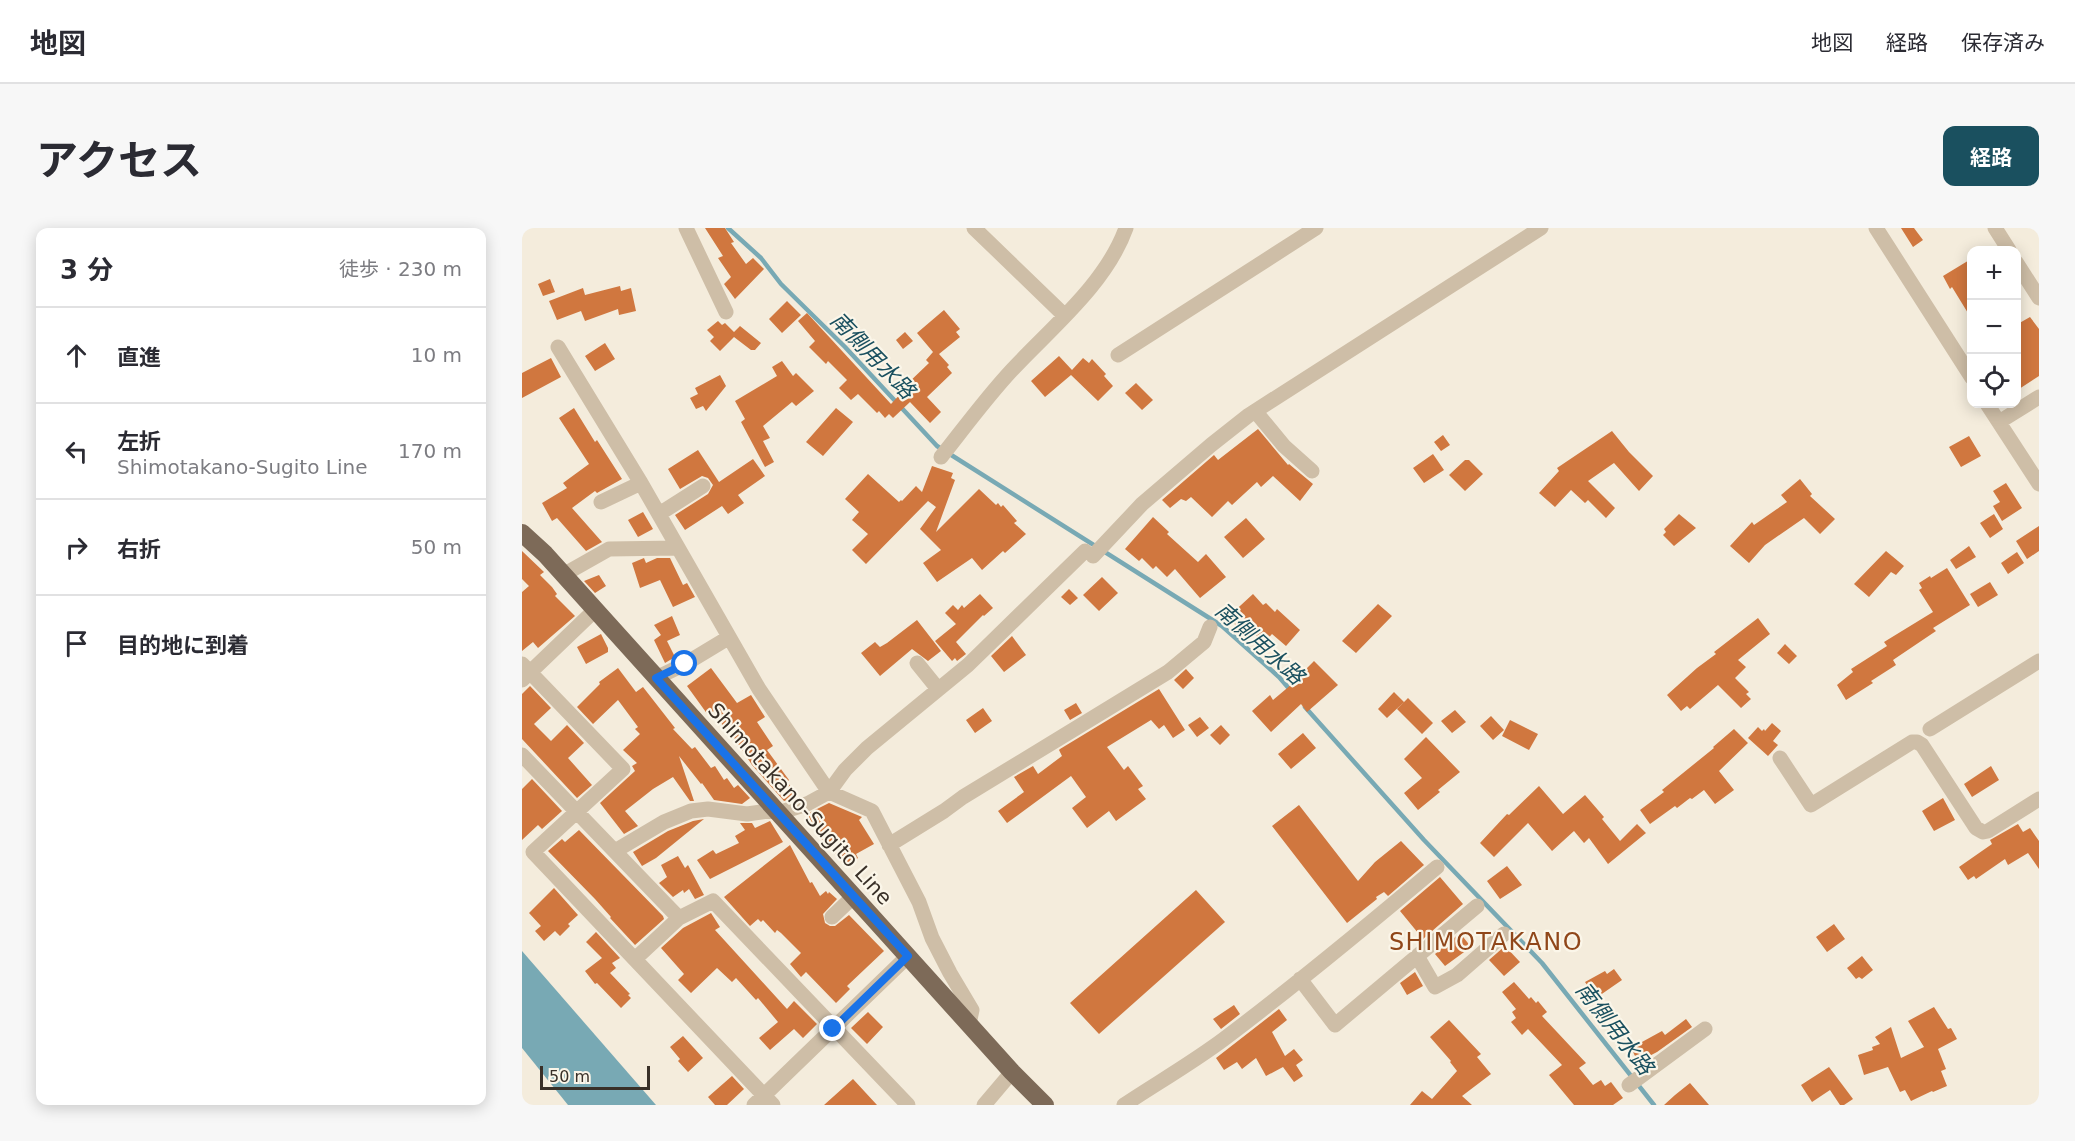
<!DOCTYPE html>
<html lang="ja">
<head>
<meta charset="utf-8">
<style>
	:root { --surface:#fff; --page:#f7f7f7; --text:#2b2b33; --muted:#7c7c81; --line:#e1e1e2; --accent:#1a505f }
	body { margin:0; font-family:"DejaVu Sans","Noto Sans JP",sans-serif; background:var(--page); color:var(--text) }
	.controls { position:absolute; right:18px; top:18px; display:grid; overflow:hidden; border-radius:12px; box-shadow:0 3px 15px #0003 }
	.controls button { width:54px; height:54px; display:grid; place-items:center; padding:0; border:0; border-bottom:2px solid var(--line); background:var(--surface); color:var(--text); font:30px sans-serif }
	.scale { position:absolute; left:18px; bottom:15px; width:110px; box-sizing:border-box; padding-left:6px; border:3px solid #393028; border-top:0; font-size:16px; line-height:21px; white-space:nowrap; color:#393028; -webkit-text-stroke:4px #fbf6e9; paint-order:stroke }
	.stop { position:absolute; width:18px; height:18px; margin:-14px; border:4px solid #1a73e8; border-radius:50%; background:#fff }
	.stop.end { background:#1a73e8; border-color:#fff; box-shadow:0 2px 6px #0008 }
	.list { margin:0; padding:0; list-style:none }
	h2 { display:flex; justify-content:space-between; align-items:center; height:78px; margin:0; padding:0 24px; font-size:26px }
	h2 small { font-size:20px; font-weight:400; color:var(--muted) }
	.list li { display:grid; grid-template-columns:39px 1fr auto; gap:18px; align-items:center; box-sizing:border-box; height:96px; padding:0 24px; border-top:2px solid var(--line) }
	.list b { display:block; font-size:22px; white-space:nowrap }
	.list p { margin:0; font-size:20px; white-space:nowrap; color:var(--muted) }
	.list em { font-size:20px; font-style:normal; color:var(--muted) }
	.icon { flex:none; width:33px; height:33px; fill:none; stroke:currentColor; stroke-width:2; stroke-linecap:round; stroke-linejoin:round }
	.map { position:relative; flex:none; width:1517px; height:877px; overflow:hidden; border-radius:12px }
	header { display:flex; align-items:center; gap:36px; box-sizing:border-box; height:84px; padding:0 30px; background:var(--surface); border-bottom:2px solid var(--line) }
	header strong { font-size:28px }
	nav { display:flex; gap:33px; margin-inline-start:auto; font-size:21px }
	.intro { display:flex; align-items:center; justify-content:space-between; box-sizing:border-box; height:144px; padding:0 36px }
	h1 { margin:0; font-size:42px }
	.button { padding:15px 27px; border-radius:12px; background:var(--accent); color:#fff; font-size:21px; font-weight:700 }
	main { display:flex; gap:36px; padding:0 36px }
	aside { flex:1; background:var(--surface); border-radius:12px; box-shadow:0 3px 15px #0003 }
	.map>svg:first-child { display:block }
	.water { fill:#78a9b4 }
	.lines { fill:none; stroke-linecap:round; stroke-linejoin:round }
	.stream { stroke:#78a9b4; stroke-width:4.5 }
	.building { fill:#d0773f }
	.minor { stroke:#cebea7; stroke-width:15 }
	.major { stroke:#7d6a58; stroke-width:18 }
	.route { stroke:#1a73e8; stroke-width:8 }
	.labels { text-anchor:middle; stroke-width:4.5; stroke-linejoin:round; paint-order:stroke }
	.street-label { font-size:21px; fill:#393028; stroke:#fbf6e9 }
	.water-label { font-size:22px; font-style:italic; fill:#1a505f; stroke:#fbf6e9 }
	.quarter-label { font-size:24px; letter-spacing:1.5px; fill:#90471a; stroke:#fbf6e9 }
</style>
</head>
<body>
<header>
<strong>地図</strong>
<nav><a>地図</a><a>経路</a><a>保存済み</a></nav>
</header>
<div class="intro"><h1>アクセス</h1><a class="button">経路</a></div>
<main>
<aside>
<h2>3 分<small>徒歩 · 230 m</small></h2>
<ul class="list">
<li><svg class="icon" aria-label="ahead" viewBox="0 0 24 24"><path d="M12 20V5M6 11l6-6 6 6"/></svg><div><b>直進</b></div><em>10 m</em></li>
<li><svg class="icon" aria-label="left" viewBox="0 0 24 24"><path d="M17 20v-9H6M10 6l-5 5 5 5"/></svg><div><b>左折</b><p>Shimotakano-Sugito Line</p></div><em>170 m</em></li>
<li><svg class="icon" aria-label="right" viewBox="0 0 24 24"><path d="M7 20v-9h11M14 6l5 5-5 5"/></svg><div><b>右折</b></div><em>50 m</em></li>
<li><svg class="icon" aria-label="arrive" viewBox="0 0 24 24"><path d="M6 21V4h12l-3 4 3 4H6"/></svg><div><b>目的地に到着</b></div></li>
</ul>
</aside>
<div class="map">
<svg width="1517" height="877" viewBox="0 0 1517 877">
	<rect width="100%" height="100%" fill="#f4ecdc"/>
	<path class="water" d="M 0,723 L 134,877 L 46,877 L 0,820 Z"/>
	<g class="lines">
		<path class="stream" d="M 206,0 L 239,30 L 259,56 L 323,119 L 415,218 L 700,398 L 757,449 L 770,464
			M 783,479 L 902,612 L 1020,735 L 1132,877"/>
	</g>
	<path class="building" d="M 183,0 L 203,0 L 212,14 L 209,15 L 224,36 L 231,30 L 242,41 L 213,71 L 202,56 L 209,49 L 196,30 L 201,28 Z
		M 1379,0 L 1392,0 L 1401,12 L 1391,19 Z
		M 1449,31 L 1449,90 L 1430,59 L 1428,61 L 1421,48 Z
		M 28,51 L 33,64 L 21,68 L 16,56 Z
		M 98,58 L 99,63 L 109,60 L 114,83 L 97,87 L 96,81 L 63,93 L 59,83 L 35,92 L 27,73 L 61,60 L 63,67 Z
		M 265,73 L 279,87 L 260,105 L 247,91 Z
		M 422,82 L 438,101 L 434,104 L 438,109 L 417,126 L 427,137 L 425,139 L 430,145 L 405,169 L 419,184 L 408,195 L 388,174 L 371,190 L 367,186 L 363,190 L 357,183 L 355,185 L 336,166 L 329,172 L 317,160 L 325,152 L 306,133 L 304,136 L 287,119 L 293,113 L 276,93 L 285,85 L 369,176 L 384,160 L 383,158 L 407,135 L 404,132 L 411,124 L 395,105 Z
		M 1508,89 L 1517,101 L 1517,148 L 1494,163 L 1494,97 Z
		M 196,93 L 200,97 L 203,95 L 212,104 L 218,98 L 239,115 L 233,122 L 229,122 L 212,109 L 198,123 L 188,113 L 192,109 L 185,102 Z
		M 383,104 L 391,113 L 381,121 L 374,112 Z
		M 83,115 L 93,131 L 73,143 L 63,128 Z
		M 537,128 L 550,142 L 561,130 L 567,135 L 570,131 L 584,146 L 582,148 L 591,158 L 576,173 L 549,147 L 523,169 L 509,153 Z
		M 29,130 L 39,149 L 0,170 L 0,145 Z
		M 260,133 L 271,148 L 274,145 L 292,163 L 274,178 L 270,174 L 241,198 L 248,210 L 241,213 L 252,234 L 243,239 L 219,194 L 223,191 L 213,173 L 255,148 L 250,139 Z
		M 198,147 L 204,158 L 184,183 L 181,178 L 174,181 L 168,170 L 176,166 L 173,160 Z
		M 614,155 L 631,172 L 620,182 L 603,165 Z
		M 52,180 L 73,214 L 75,212 L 100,251 L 75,265 L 73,263 L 50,280 L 80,314 L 64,323 L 35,290 L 30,293 L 20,275 L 45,260 L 41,255 L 67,236 L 37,190 Z
		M 314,180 L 331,194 L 301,228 L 284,214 Z
		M 736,201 L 766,237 L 767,236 L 791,256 L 778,273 L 751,248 L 739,259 L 735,254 L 710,277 L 706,273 L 690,289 L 669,269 L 664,273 L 659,271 L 648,280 L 640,272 L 692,227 L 696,232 Z
		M 1090,203 L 1107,224 L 1131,248 L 1117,263 L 1092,235 L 1066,253 L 1093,280 L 1084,290 L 1066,272 L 1063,275 L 1049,262 L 1033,279 L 1017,265 L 1037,243 L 1035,240 Z
		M 921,207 L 928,217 L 919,223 L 912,214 Z
		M 1447,208 L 1459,228 L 1439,239 L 1427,219 Z
		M 176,222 L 197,254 L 231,231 L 243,248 L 216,267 L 222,275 L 206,286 L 200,278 L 163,302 L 153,287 L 186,266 L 191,257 L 186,250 L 180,248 L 158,261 L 146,241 Z
		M 911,226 L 922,242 L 902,255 L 891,240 Z
		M 943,232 L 947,232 L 961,246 L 943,263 L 927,247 Z
		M 410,238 L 431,245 L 429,250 L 433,252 L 414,304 L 457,261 L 474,277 L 476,275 L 479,279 L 481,277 L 495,293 L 492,295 L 504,306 L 483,325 L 481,323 L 460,342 L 450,330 L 415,354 L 401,335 L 419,322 L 398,301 L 414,279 L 406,273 L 344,336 L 330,322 L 346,306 L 330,292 L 337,284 L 323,271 L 346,246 L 377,274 L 379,272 L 380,273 L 394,258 L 400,264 Z
		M 1278,251 L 1290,266 L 1288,268 L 1313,291 L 1298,306 L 1282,290 L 1243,317 L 1227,335 L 1208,318 L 1230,294 L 1232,297 L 1265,274 L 1259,267 Z
		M 1484,255 L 1500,280 L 1480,293 L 1471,278 L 1478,274 L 1471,263 Z
		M 121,284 L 131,301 L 116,309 L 106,292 Z
		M 1157,286 L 1174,300 L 1152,318 L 1141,307 L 1144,304 L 1142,301 Z
		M 1472,286 L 1481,301 L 1468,310 L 1458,295 Z
		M 631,289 L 647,304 L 645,306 L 676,334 L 684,326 L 704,349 L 678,370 L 653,341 L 645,349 L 634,338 L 631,341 L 620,330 L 617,333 L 603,321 Z
		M 724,290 L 743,311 L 721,330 L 702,309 Z
		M 1517,298 L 1517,323 L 1505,331 L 1494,313 Z
		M 1447,318 L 1454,329 L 1434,341 L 1428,332 Z
		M 0,323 L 22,344 L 18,347 L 30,359 L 35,366 L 33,368 L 53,388 L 16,420 L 11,414 L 0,423 L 0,364 L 7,358 L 0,351 Z
		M 1364,323 L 1382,338 L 1374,347 L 1369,344 L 1347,369 L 1332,356 Z
		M 1495,324 L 1502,335 L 1486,346 L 1479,335 Z
		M 122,330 L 124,335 L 135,330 L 148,330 L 161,357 L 165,355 L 173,369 L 151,379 L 138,352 L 118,360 L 110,335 Z
		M 1425,340 L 1448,377 L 1411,400 L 1414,403 L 1371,432 L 1374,437 L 1349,453 L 1351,455 L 1324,472 L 1315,457 L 1331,444 L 1329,441 L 1365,418 L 1362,414 L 1411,384 L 1397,362 L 1400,360 L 1397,355 L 1408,348 L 1409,350 Z
		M 77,347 L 84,358 L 73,365 L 62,353 Z
		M 580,349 L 596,365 L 577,383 L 561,367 Z
		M 1468,354 L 1476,367 L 1456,379 L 1448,366 Z
		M 547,361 L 556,370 L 548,377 L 539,369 Z
		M 458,366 L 471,380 L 462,388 L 461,387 L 434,414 L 444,426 L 435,433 L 433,430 L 430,433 L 413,413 L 434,396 L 423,385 L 431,377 L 436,382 L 440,377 L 442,380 Z
		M 731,366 L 741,377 L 744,375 L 753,384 L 755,381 L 778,402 L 764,418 L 750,406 L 742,415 L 727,402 L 722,406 L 706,389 Z
		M 856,376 L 870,388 L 834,425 L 820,413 Z
		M 150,388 L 158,407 L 145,413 L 153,429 L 143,435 L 132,412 L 139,407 L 132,397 Z
		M 1236,390 L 1248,406 L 1216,432 L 1224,439 L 1213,450 L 1227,464 L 1224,466 L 1229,471 L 1219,480 L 1196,457 L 1168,481 L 1165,478 L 1159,483 L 1145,467 L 1175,440 L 1194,426 L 1192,424 Z
		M 395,392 L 419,423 L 406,433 L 390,421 L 358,448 L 339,425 L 353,414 L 358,419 L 365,415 Z
		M 79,406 L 86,420 L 86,424 L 64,436 L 55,419 Z
		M 490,408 L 504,427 L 482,444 L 469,428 Z
		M 1263,416 L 1275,428 L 1267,436 L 1255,425 Z
		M 792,433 L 816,457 L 785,484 L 779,476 L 749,504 L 730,483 L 748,467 L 751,472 L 783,445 L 781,444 Z
		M 96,440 L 114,464 L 121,459 L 153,500 L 151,501 L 170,521 L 173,519 L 189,540 L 193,538 L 202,552 L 205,550 L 212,560 L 216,557 L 228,570 L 220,576 L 192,572 L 180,555 L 179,556 L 157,528 L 172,573 L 168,573 L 151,549 L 131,561 L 103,583 L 116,598 L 102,606 L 78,575 L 113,543 L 110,538 L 115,535 L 101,522 L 118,506 L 113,501 L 116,499 L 96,472 L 71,496 L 55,479 L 78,456 L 77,454 Z
		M 189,440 L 215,475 L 229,467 L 243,489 L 235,494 L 251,518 L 245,522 L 267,552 L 265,554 L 274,564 L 266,572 L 262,573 L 230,537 L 211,508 L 208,510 L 192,483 L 186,487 L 165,458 Z
		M 664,441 L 672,450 L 661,461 L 652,452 Z
		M 8,458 L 29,480 L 12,496 L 29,513 L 45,497 L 62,515 L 46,530 L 70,557 L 55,570 L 0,511 L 0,466 Z
		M 637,461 L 663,502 L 651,510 L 642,497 L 637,501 L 629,492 L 585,519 L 602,542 L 606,538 L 621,558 L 616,561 L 624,571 L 594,593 L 587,583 L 565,600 L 550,580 L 564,569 L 549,548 L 485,595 L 476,583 L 502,564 L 492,549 L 511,538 L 516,546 L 540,528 L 537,522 L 538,521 Z
		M 872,464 L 882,474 L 865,490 L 856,481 Z
		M 886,470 L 911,495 L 900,506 L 875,481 Z
		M 554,475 L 560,485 L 548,492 L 542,482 Z
		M 461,480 L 470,493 L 453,505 L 444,492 Z
		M 933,482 L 944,494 L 930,505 L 919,493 Z
		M 969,488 L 982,502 L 971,512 L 958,498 Z
		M 678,489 L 687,500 L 675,509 L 666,497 Z
		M 988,492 L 1016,506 L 1007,522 L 980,508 Z
		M 1250,495 L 1259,503 L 1251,513 L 1256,517 L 1246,528 L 1226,510 L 1236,499 L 1240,503 L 1242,501 L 1243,503 Z
		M 699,497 L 708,507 L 698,517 L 688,507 Z
		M 1212,501 L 1226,515 L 1197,543 L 1212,562 L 1193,576 L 1182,562 L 1170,571 L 1168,570 L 1155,580 L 1153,578 L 1128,596 L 1118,582 L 1142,564 L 1140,562 L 1192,520 L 1191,519 Z
		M 781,505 L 794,520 L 769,541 L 756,526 Z
		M 904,509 L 938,544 L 916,562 L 918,564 L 896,582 L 882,565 L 900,550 L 882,531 Z
		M 1469,538 L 1477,552 L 1450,569 L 1442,556 Z
		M 10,551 L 40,583 L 20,601 L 16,597 L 0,612 L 0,561 Z
		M 1017,558 L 1041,586 L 1063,567 L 1082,589 L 1080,591 L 1098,613 L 1115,596 L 1124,605 L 1086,636 L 1067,610 L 1062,615 L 1052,603 L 1030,623 L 1006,595 L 972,629 L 958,615 L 985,586 L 987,587 Z
		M 1421,570 L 1433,592 L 1412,603 L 1400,583 Z
		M 307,575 L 340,589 L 337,592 L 352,616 L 334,626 L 336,630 L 323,639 L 305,613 L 302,615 L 285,586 Z
		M 777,577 L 836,653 L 853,634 L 879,613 L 902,637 L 866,668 L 862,664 L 854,669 L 855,671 L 825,695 L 750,598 Z
		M 182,591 L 134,630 L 120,638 L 111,624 L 146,603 L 171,593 Z
		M 248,593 L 261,614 L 188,651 L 175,632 L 191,622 L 194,626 L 217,615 L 213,608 L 223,602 L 218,595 L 230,595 L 233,600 Z
		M 1496,596 L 1501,604 L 1508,600 L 1517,613 L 1517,641 L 1506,625 L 1486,637 L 1483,631 L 1454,651 L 1452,648 L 1446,652 L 1437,639 L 1470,616 L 1468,612 Z
		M 57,602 L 141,688 L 142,691 L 113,717 L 88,690 L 89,689 L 73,671 L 26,623 L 40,611 L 43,614 Z
		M 268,617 L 288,655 L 290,654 L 298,668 L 304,663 L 306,666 L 307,664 L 315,671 L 301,686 L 303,695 L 308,698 L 313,698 L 327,687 L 362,723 L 325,758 L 328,761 L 314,775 L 284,744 L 279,749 L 268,736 L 279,725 L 259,705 L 255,702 L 253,705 L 241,692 L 239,694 L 236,691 L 228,698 L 202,669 Z
		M 156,628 L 163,640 L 166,637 L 182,667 L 173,671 L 167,661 L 162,665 L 161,662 L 151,669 L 137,655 L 145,649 L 139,637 Z
		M 985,638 L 1000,657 L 978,671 L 965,653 Z
		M 918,649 L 941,676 L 901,711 L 878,683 Z
		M 32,660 L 56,687 L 46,696 L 48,698 L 38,708 L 33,703 L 22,713 L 13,703 L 19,698 L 7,685 Z
		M 674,662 L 703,694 L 577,806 L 548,775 Z
		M 189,685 L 198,699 L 193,702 L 265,781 L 272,773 L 295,796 L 281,810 L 272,801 L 248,822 L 237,810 L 256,794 L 236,770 L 234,772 L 214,750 L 210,754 L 195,740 L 169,765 L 156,752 L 162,746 L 139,720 L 161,700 Z
		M 1312,696 L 1323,711 L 1305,724 L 1294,709 Z
		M 74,704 L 98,730 L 90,735 L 94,740 L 88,745 L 108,766 L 106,767 L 109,770 L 99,780 L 75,755 L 73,756 L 63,743 L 80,730 L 64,714 Z
		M 938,705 L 949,719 L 923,738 L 913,726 Z
		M 983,718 L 998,734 L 982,748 L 967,732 Z
		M 1340,728 L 1351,742 L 1340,751 L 1337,749 L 1334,751 L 1325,740 Z
		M 1092,741 L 1100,752 L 1074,770 L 1063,754 L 1083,743 L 1085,746 Z
		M 893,744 L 901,758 L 885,767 L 878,755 Z
		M 992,754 L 1007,771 L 1009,769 L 1014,775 L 1016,773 L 1025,784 L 1020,788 L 1064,835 L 1057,840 L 1071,857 L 1079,852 L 1083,858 L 1089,854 L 1101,870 L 1091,877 L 1052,877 L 1027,847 L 1040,837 L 1006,801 L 1000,807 L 989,794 L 994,790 L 990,784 L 994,781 L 980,764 Z
		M 712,777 L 718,786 L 699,801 L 691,791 Z
		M 1412,779 L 1426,801 L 1429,800 L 1435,811 L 1416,821 L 1424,841 L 1419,843 L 1425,858 L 1411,864 L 1410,863 L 1389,873 L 1383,862 L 1378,864 L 1366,839 L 1342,847 L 1336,827 L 1351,822 L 1350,819 L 1358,816 L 1353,809 L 1369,799 L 1379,830 L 1402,819 L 1386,793 Z
		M 757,781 L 765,792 L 750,804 L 763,828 L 772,821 L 781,832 L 774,837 L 781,848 L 772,854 L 761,839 L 744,848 L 734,830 L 720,841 L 715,834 L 702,842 L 694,830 Z
		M 346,784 L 361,799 L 345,816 L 329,800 Z
		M 1164,791 L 1170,799 L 1135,824 L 1116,834 L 1109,820 L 1140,803 L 1143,807 Z
		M 927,792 L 959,826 L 955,829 L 969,846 L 940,868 L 950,877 L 888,877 L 900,863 L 910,871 L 935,843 L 928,834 L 929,833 L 908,809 Z
		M 161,808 L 181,830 L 166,844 L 156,833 L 158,831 L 148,819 Z
		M 1307,839 L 1331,871 L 1322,877 L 1318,877 L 1308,862 L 1290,874 L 1279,857 Z
		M 210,848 L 222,861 L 205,877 L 193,877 L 186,869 Z
		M 331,851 L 355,877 L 302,877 Z
		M 1168,855 L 1187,877 L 1142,877 L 1153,867 Z"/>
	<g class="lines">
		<path class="minor" d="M 164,0 L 204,84
			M 452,0 L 542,87
			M 1354,0 L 1450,150
			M 1473,0 L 1487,22
			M 1494,34 L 1517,70
			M 36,119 L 119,255 L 237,461 L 307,564 L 350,583 L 397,674 L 410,710 L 428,745 L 450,782 L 447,796
			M 596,127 L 794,0
			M 1465,176 L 1517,256
			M 733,183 L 762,218 L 790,243
			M 1477,194 L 1517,169
			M 419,229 C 442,200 464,170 489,143 C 529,100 584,56 604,0
			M 79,274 L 119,255
			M 137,286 L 181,258
			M 571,328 L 620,276 L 689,217 L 727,187 L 1019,0
			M 41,347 L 87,321 L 156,320
			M 395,435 L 416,461
			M 0,436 L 101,541 L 11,624 L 251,877
			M 134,450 L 163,436 L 206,410
			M 0,452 L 73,382
			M 1408,501 L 1517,433
			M 0,527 L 157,690
			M 1258,530 L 1289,577 L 1390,514 L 1395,514 L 1400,517 L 1454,600 L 1461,604 L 1466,603 L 1517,571
			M 256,585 L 285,576 L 307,564 L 323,542 L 345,520 L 446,437 L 563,323
			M 367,617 L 422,583 L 441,569 L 646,444 L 682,414 L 688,399
			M 93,623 L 142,594 L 169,583 L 186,581 L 225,586 L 253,582
			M 310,689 L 332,668
			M 895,728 L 913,759 L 935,747 L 982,706
			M 113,731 L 157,690 L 191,673 L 386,877
			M 778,751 L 813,797 L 955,678
			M 1107,857 L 1183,801
			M 232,877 L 386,728
			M 462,877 L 490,844
			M 602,877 C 635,855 670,835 702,811 C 775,756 845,698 915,639"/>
		<path class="major" d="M 0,305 L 23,326 L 490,844 L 523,877"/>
	</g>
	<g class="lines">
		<path class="route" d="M 163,436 L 134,450 L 386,728 L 311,801"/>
	</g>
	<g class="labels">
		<g class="street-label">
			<text transform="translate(278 576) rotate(48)" y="7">Shimotakano-Sugito Line</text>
		</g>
		<g class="water-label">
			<text transform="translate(351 127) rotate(46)" y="8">南側用水路</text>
			<text transform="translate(738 415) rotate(42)" y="8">南側用水路</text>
			<text transform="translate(1093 800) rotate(52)" y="8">南側用水路</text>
		</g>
		<g class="quarter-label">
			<text x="964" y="722">SHIMOTAKANO</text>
		</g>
	</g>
</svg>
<div class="controls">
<button>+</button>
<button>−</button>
<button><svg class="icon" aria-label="locate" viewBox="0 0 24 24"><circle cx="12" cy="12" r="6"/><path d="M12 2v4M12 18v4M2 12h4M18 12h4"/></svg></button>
</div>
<div class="scale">50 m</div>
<div class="stop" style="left:163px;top:436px"></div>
<div class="stop end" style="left:311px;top:801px"></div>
</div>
</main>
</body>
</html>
